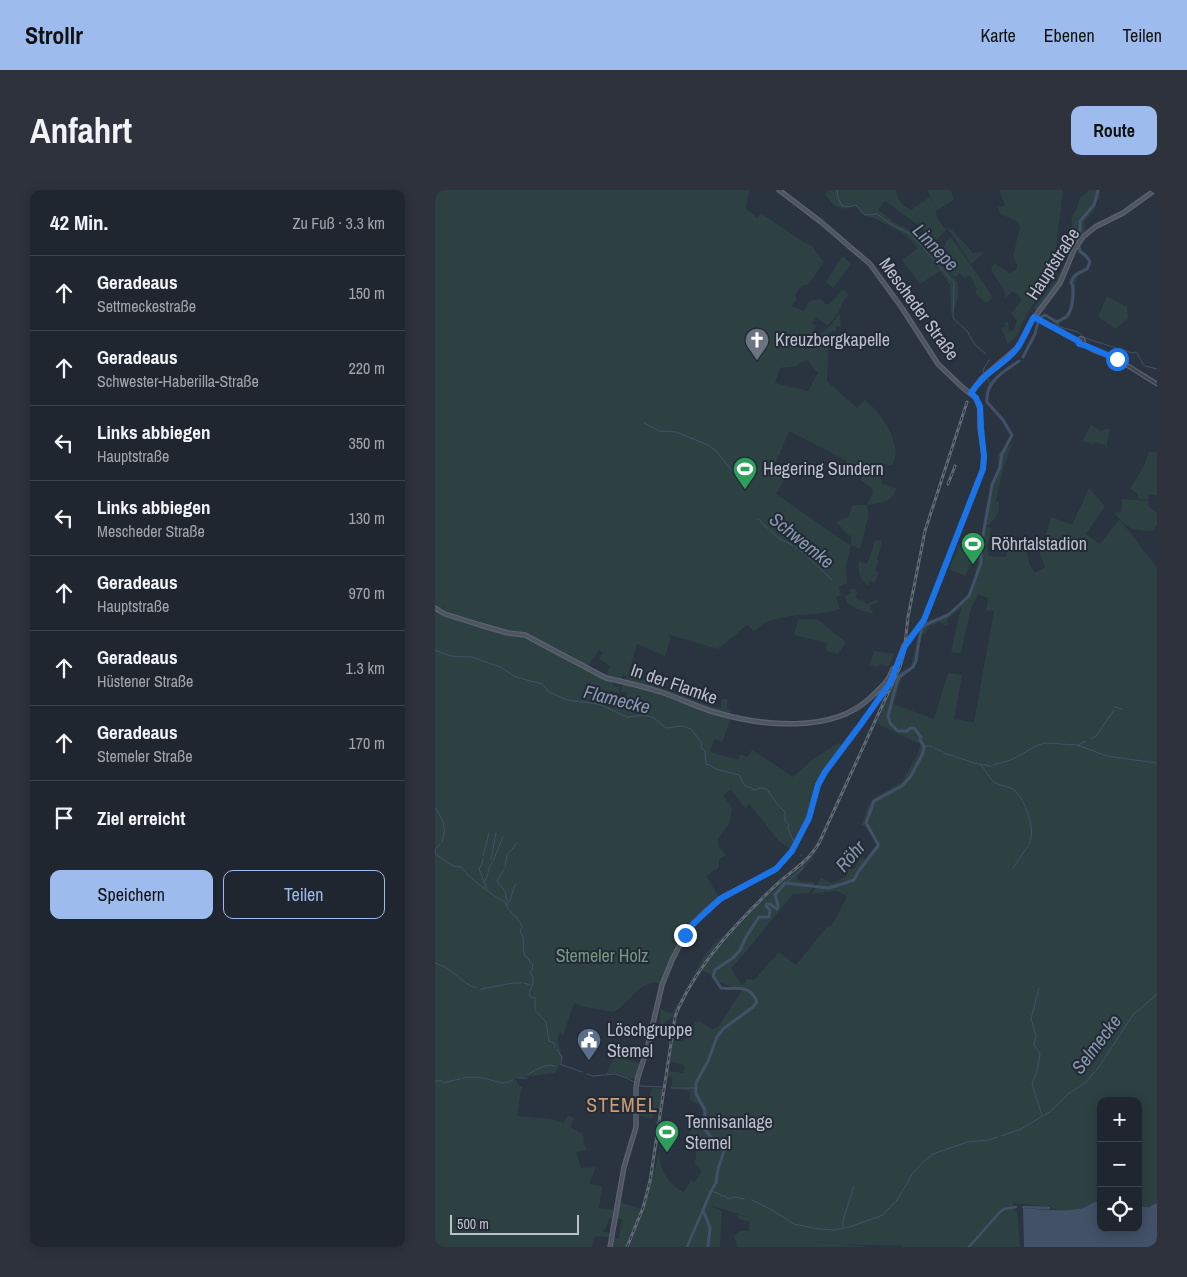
<!DOCTYPE html>
<html lang="de">
<head>
<meta charset="utf-8">
<style>
	:root { --surface:#202630; --page:#2d323c; --text:#f1f3f6; --muted:#a2a5ab; --line:#3d434c; --accent:#9ebbed }
	body { margin:0; font-family:"Archivo Narrow",sans-serif; background:var(--page); color:var(--text) }
	.controls { position:absolute; right:15px; bottom:15px; display:grid; overflow:hidden; border-radius:10px; box-shadow:0 2px 12px #0003 }
	.controls button { width:45px; height:45px; display:grid; place-items:center; padding:0; border:0; border-bottom:1px solid var(--line); background:var(--surface); color:var(--text); font:25px sans-serif }
	.scale { position:absolute; left:15px; bottom:12px; width:129px; box-sizing:border-box; padding-left:5px; border:2px solid #bbc1cb; border-top:0; font-size:14px; line-height:18px; white-space:nowrap; color:#bbc1cb; -webkit-text-stroke:4px #232a36; paint-order:stroke }
	.stop { position:absolute; width:15px; height:15px; margin:-11px; border:4px solid #1a73e8; border-radius:50%; background:#fff }
	.stop.end { background:#1a73e8; border-color:#fff; box-shadow:0 1px 5px #0008 }
	.list { margin:0; padding:0; list-style:none }
	h2 { display:flex; justify-content:space-between; align-items:center; height:65px; margin:0; padding:0 20px; font-size:21px }
	h2 small { font-size:16px; font-weight:400; color:var(--muted) }
	.list li { display:grid; grid-template-columns:32px 1fr auto; gap:15px; align-items:center; box-sizing:border-box; height:75px; padding:0 20px; border-top:1px solid var(--line) }
	.list b { display:block; font-size:19px; white-space:nowrap }
	.list p { margin:0; font-size:16px; white-space:nowrap; color:var(--muted) }
	.list em { font-size:16px; font-style:normal; color:var(--muted) }
	.actions { display:flex; gap:10px; padding:15px 20px }
	.actions a { flex:1; padding:11px 0; border:1px solid var(--accent); border-radius:10px; text-align:center; font-size:18px; color:var(--accent) }
	.actions .main { background:var(--accent); color:#111 }
	.icon { flex:none; width:28px; height:28px; fill:none; stroke:currentColor; stroke-width:2; stroke-linecap:round; stroke-linejoin:round }
	.map { position:relative; flex:none; width:722px; height:1057px; overflow:hidden; border-radius:10px }
	header { display:flex; align-items:center; gap:30px; box-sizing:border-box; height:70px; padding:0 25px; background:var(--accent); color:#111 }
	header strong { font-size:24px }
	nav { display:flex; gap:28px; margin-inline-start:auto; font-size:18px }
	.intro { display:flex; align-items:center; justify-content:space-between; box-sizing:border-box; height:120px; padding:0 30px }
	h1 { margin:0; font-size:35px }
	.button { padding:12px 22px; border-radius:10px; background:var(--accent); color:#111; font-size:18px; font-weight:700 }
	main { display:flex; gap:30px; padding:0 30px }
	aside { flex:1; background:var(--surface); border-radius:10px; box-shadow:0 2px 12px #0003 }
	.map>svg:first-child { display:block }
	.green { fill:#2d4143; fill-rule:evenodd }
	.water { fill:#425167 }
	.lines { fill:none; stroke-linecap:round; stroke-linejoin:round }
	.stream { stroke:#425167; stroke-width:1 }
	.canal { stroke:#425167; stroke-width:2.5 }
	.river { stroke:#425167; stroke-width:3 }
	.tertiary-casing { stroke:#5c636e; stroke-width:5 }
	.secondary-casing { stroke:#5c636e; stroke-width:5.5 }
	.tertiary { stroke:#3e4551; stroke-width:2.5 }
	.secondary { stroke:#4d5563; stroke-width:3 }
	.rail-casing { stroke:#616a77; stroke-width:3 }
	.rail { stroke:#232a36; stroke-width:1; stroke-dasharray:4; stroke-linecap:butt }
	.route { stroke:#1a73e8; stroke-width:6 }
	.labels { text-anchor:middle; stroke-width:4; stroke-linejoin:round; paint-order:stroke }
	.street-label { font-size:18px; fill:#bbc1cb; stroke:#232a36 }
	.poi-label { font-size:18px; fill:#bbc1cb; stroke:#232a36; text-anchor:start }
	.park-label { font-size:18px; fill:#75997e; stroke:#232a36 }
	.water-label { font-size:19px; font-style:italic; fill:#8697ae; stroke:#232a36 }
	.quarter-label { font-size:20px; letter-spacing:1px; fill:#cb9d76; stroke:#232a36 }
</style>
</head>
<body>
<header>
<strong>Strollr</strong>
<nav><a>Karte</a><a>Ebenen</a><a>Teilen</a></nav>
</header>
<div class="intro"><h1>Anfahrt</h1><a class="button">Route</a></div>
<main>
<aside>
<h2>42 Min.<small>Zu Fuß · 3.3 km</small></h2>
<ul class="list">
<li><svg class="icon" aria-label="ahead" viewBox="0 0 24 24"><path d="M12 20V5M6 11l6-6 6 6"/></svg><div><b>Geradeaus</b><p>Settmeckestraße</p></div><em>150 m</em></li>
<li><svg class="icon" aria-label="ahead" viewBox="0 0 24 24"><path d="M12 20V5M6 11l6-6 6 6"/></svg><div><b>Geradeaus</b><p>Schwester-Haberilla-Straße</p></div><em>220 m</em></li>
<li><svg class="icon" aria-label="left" viewBox="0 0 24 24"><path d="M17 20v-9H6M10 6l-5 5 5 5"/></svg><div><b>Links abbiegen</b><p>Hauptstraße</p></div><em>350 m</em></li>
<li><svg class="icon" aria-label="left" viewBox="0 0 24 24"><path d="M17 20v-9H6M10 6l-5 5 5 5"/></svg><div><b>Links abbiegen</b><p>Mescheder Straße</p></div><em>130 m</em></li>
<li><svg class="icon" aria-label="ahead" viewBox="0 0 24 24"><path d="M12 20V5M6 11l6-6 6 6"/></svg><div><b>Geradeaus</b><p>Hauptstraße</p></div><em>970 m</em></li>
<li><svg class="icon" aria-label="ahead" viewBox="0 0 24 24"><path d="M12 20V5M6 11l6-6 6 6"/></svg><div><b>Geradeaus</b><p>Hüstener Straße</p></div><em>1.3 km</em></li>
<li><svg class="icon" aria-label="ahead" viewBox="0 0 24 24"><path d="M12 20V5M6 11l6-6 6 6"/></svg><div><b>Geradeaus</b><p>Stemeler Straße</p></div><em>170 m</em></li>
<li><svg class="icon" aria-label="arrive" viewBox="0 0 24 24"><path d="M6 21V4h12l-3 4 3 4H6"/></svg><div><b>Ziel erreicht</b></div></li>
</ul>
<div class="actions"><a class="main">Speichern</a><a>Teilen</a></div>
</aside>
<div class="map">
<svg width="722" height="1057" viewBox="0 0 722 1057">
	<rect width="100%" height="100%" fill="#2a3340"/>
	<path class="green" d="M 0,0 L 314,0 L 311,18 L 322,28 L 326,23 L 370,53 L 377,56 L 389,72 L 373,95 L 367,95 L 360,105 L 361,110 L 357,116 L 358,117 L 369,121 L 374,111 L 384,109 L 389,112 L 389,114 L 394,114 L 408,99 L 414,105 C 408,110 408,113 405,119 C 404,124 396,132 392,136 L 382,127 L 377,133 L 382,136 L 378,140 L 379,143 L 383,146 L 396,135 L 403,125 L 405,125 L 406,136 L 401,137 L 401,141 L 394,142 L 392,191 L 422,218 L 430,209 C 434,215 440,218 444,224 C 454,237 467,260 457,275 L 443,274 L 447,294 L 461,298 C 458,313 445,313 432,315 L 438,303 L 436,298 L 426,290 L 427,285 L 411,274 L 412,271 L 354,241 L 344,265 L 341,265 L 343,266 L 339,276 L 353,284 L 341,304 L 416,356 L 411,376 L 412,393 L 404,397 L 406,405 L 401,408 L 405,419 C 379,429 341,419 319,441 L 312,435 L 283,459 L 232,444 L 236,447 L 230,466 L 202,454 L 194,482 L 219,495 L 278,517 L 286,518 L 287,509 L 292,509 L 292,519 L 297,520 L 295,524 L 290,524 L 198,494 L 198,492 L 192,489 L 191,486 L 188,484 L 186,489 L 171,487 L 175,476 L 164,469 L 168,463 L 164,460 L 153,476 L 144,473 L 177,491 L 178,496 L 185,497 L 184,503 L 176,501 L 175,506 L 187,510 L 187,508 L 190,508 L 192,503 L 186,501 L 188,492 C 200,498 213,498 225,503 C 249,512 271,522 296,528 L 287,552 L 279,549 L 275,561 L 278,563 L 303,570 L 305,564 L 312,567 L 317,560 L 358,587 L 378,569 L 404,553 L 409,556 L 393,576 L 394,580 L 388,589 L 384,590 L 376,618 L 356,659 L 344,651 L 314,614 L 310,618 L 296,600 L 288,605 L 297,618 L 294,634 L 283,649 L 283,656 L 291,665 L 284,669 L 284,677 L 271,686 L 284,707 L 251,738 L 226,794 C 205,787 196,814 178,822 L 149,817 L 139,813 L 128,846 L 125,842 C 120,850 125,858 128,867 L 120,883 L 80,888 L 83,894 L 88,898 L 86,900 L 82,926 L 116,929 L 128,933 L 133,925 L 139,928 L 135,937 L 148,944 L 149,951 L 148,952 L 152,959 L 151,960 L 141,962 L 146,978 L 161,977 L 154,994 L 167,996 L 164,1018 L 180,1020 L 178,1027 L 174,1029 L 171,1038 L 167,1041 L 176,1043 L 176,1048 L 160,1046 L 157,1057 L 0,1057 L 0,419 C 28,435 58,437 88,446 C 102,450 119,462 133,468 L 91,444 L 49,436 L 7,422 L 10,416 L 5,420 L 0,417 ZM 372,170 L 383,183 L 373,201 L 340,193 L 345,178 L 363,176 L 365,173 Z
		M 393,0 L 461,0 C 462,11 467,15 476,20 L 495,7 L 501,18 L 492,0 L 516,0 L 519,10 L 501,21 L 502,28 L 511,40 L 500,51 L 482,34 L 450,11 L 443,20 L 463,35 L 472,38 L 522,91 L 524,104 L 519,121 L 516,124 L 515,95 L 505,81 L 485,94 L 467,70 L 483,58 L 470,44 L 437,27 L 430,26 L 420,16 L 407,19 L 398,14 L 390,4 Z
		M 564,0 L 628,0 L 620,66 L 607,100 L 591,125 L 582,146 L 573,154 L 566,138 L 571,137 L 570,133 L 573,132 L 574,141 L 579,140 L 582,130 L 576,123 L 587,110 L 578,101 L 570,108 L 569,99 L 556,80 L 559,73 L 574,83 L 582,80 L 582,74 L 578,67 L 585,36 L 580,31 L 565,23 L 563,17 L 570,15 Z
		M 654,0 L 665,0 L 665,9 L 662,11 L 659,21 L 649,31 L 650,43 L 638,59 L 623,95 L 603,120 L 598,119 C 615,95 633,80 637,50 C 638,40 635,32 638,23 L 640,23 L 645,8 Z
		M 509,36 L 518,41 L 538,63 L 549,62 L 536,74 L 517,44 Z
		M 516,47 L 558,107 L 551,113 L 540,103 L 542,99 L 535,85 L 530,88 L 525,83 L 520,87 L 512,79 L 519,73 L 507,61 L 512,51 Z
		M 644,58 L 646,63 L 654,68 L 656,75 L 651,81 L 644,84 L 640,94 L 639,111 L 634,128 L 626,130 L 623,137 L 618,133 L 620,130 C 643,128 632,94 638,85 C 642,79 650,80 654,73 L 653,70 L 643,63 Z
		M 408,66 L 416,74 L 398,98 L 391,92 L 403,72 Z
		M 672,106 L 692,117 L 693,128 L 681,139 L 663,127 Z
		M 656,235 L 665,241 L 675,238 L 671,260 L 670,255 L 659,252 L 658,254 L 647,251 Z
		M 578,252 L 568,279 L 561,311 L 564,312 C 564,317 564,323 561,327 C 559,331 556,331 554,335 L 551,335 L 558,289 L 563,279 L 563,264 Z
		M 714,262 L 722,262 L 722,306 L 714,304 L 713,310 L 703,309 L 703,304 L 695,298 L 709,276 Z
		M 654,298 L 670,316 L 651,344 L 665,354 L 684,330 L 694,341 L 722,378 L 722,1013 L 714,1017 L 703,1017 L 703,911 L 666,911 L 666,1010 C 658,1011 655,1016 648,1019 C 640,1021 623,1022 616,1017 L 578,1013 L 578,1021 L 582,1021 L 585,1057 L 466,1057 L 468,1055 C 457,1057 394,1054 381,1051 L 381,1052 L 436,1057 L 302,1057 L 299,1045 L 305,1041 L 314,1041 L 315,1032 L 304,1029 L 301,1024 L 328,1031 L 273,1015 L 287,1021 L 285,1057 L 177,1057 L 178,1048 L 184,1048 L 187,1030 L 182,1028 L 184,1012 L 206,1019 L 194,1050 L 197,1051 L 214,995 L 224,935 L 226,936 L 219,975 L 220,981 L 225,956 C 225,961 224,967 225,972 C 227,984 238,998 249,1002 L 256,990 L 260,992 L 267,981 L 260,974 L 263,949 L 253,945 L 257,938 L 264,938 C 269,931 269,923 265,915 L 254,910 L 256,901 L 236,898 L 237,888 L 232,887 L 233,881 L 248,883 L 250,875 L 234,871 L 237,849 L 248,852 L 260,832 L 264,831 L 277,839 L 283,837 L 307,800 L 281,791 L 277,785 L 265,780 L 250,803 L 239,826 L 226,835 L 224,833 L 226,819 L 237,824 L 269,766 L 279,754 C 312,725 340,690 377,666 L 379,667 L 361,688 L 367,692 L 380,692 L 374,703 L 358,704 C 337,729 318,755 296,778 L 305,793 L 308,795 L 312,789 L 319,790 L 344,762 L 361,775 L 392,737 L 396,736 L 410,711 L 414,699 L 411,705 L 401,701 L 377,704 L 386,688 L 396,693 L 403,691 L 404,694 L 416,691 L 415,695 L 417,690 L 404,692 L 404,690 L 411,686 L 414,679 L 419,678 L 426,667 L 430,669 L 442,654 L 433,633 L 431,637 L 414,629 L 427,634 L 432,619 L 437,610 L 468,591 L 484,561 L 485,554 L 442,534 L 449,514 L 464,483 L 476,476 L 482,450 L 486,450 L 479,478 L 466,489 L 459,514 L 499,529 L 513,483 L 527,485 L 519,529 L 539,532 L 559,421 L 551,420 L 553,408 L 543,404 L 536,418 L 526,463 L 516,462 L 526,418 L 511,430 L 513,433 L 512,436 L 504,432 L 495,436 L 490,444 L 486,442 L 491,431 L 493,432 L 496,429 L 499,431 L 514,423 L 528,412 L 527,416 L 538,392 L 550,337 L 557,338 L 552,356 L 554,366 L 571,367 L 573,355 L 591,358 L 594,373 L 600,383 L 610,377 L 605,364 L 616,327 L 637,335 Z
		M 687,309 L 713,311 L 713,316 L 722,323 L 722,335 L 718,341 C 695,339 695,341 679,323 L 687,321 Z
		M 418,315 L 432,315 L 434,328 C 429,335 429,350 425,359 L 416,355 L 416,346 L 413,345 L 401,332 L 413,327 Z
		M 440,350 L 447,351 L 442,370 L 444,371 L 440,381 L 444,382 L 440,392 L 435,391 L 433,396 C 425,388 422,383 424,371 L 431,374 L 435,367 Z
		M 524,355 L 541,362 L 530,386 L 514,379 Z
		M 419,398 L 423,403 L 420,407 L 426,411 L 427,409 L 432,414 L 442,409 L 443,412 L 434,416 L 439,424 L 422,419 L 412,413 L 410,406 L 416,403 L 415,400 Z
		M 363,429 L 382,429 L 411,452 L 403,464 L 391,461 L 392,453 L 359,445 Z
		M 439,461 L 460,464 L 453,477 L 445,474 L 443,477 L 435,475 Z
		M 180,866 L 206,874 L 201,890 L 181,883 L 171,884 Z
		M 217,898 L 228,899 L 225,919 L 220,919 L 217,929 L 204,925 L 204,914 L 212,914 Z"/>
	<path class="water" d="M 666,1010 L 666,1038 L 703,1038 L 703,1017 L 714,1017 L 722,1013 L 722,1057 L 589,1057 L 588,1018 C 606,1019 626,1022 644,1019 C 653,1018 657,1011 666,1010 Z"/>
	<g class="lines">
		<path class="stream" d="M 402,0 L 403,8 L 407,16 L 414,17 L 421,15 L 430,25 L 442,24 L 454,33 L 477,45 L 519,93 L 518,128 L 532,141 L 540,155 L 551,164
			M 620,132 L 625,137 L 643,142 L 650,148 L 697,163 L 701,162 L 709,175
			M 710,176 L 722,179
			M 549,184 L 548,180 L 554,170
			M 551,187 L 556,195
			M 209,233 L 224,241 L 241,242 L 273,255 L 281,261 L 298,282
			M 299,284 L 303,289
			M 322,329 L 324,329 L 330,336 L 345,349 L 359,356 L 369,363 L 397,390
			M 0,460 L 15,466 L 37,467 L 65,477 L 81,487 L 107,494 L 114,502 L 132,510 L 164,514 L 192,527 L 210,525 L 219,528 L 231,538 L 247,536 L 256,539 L 267,553 L 266,558 L 270,561 L 271,574 L 275,575 L 281,579 L 304,585 L 310,596 L 317,598 L 318,600 L 327,598 L 332,599 L 342,614 L 350,622 L 350,630 L 354,635 L 353,638 L 359,652
			M 680,517 L 687,519
			M 656,549 L 661,546 L 679,520
			M 643,555 L 651,551
			M 489,556 L 493,556
			M 494,556 L 498,557
			M 500,558 L 508,562
			M 509,563 L 539,573 L 556,576
			M 545,574 C 550,579 555,589 560,593 C 566,596 574,596 579,600 C 590,609 602,641 594,654
			M 558,575 L 576,570 L 603,555 L 610,553 L 642,555 L 672,566 L 722,573
			M 1,618 C 8,632 12,635 7,652
			M 0,664 L 18,676 L 26,677 C 34,688 58,706 70,712 L 74,720 L 82,728 L 82,730 L 85,732 L 87,737 L 85,742 L 88,746 L 89,764 L 98,775 L 97,780 L 95,782 L 98,788 L 98,793 L 94,804 L 97,808 L 100,807 L 100,820 L 111,832 L 114,851 L 119,853 L 120,857
			M 1,664 L 0,660 L 5,654
			M 366,665 L 367,666
			M 48,666 L 54,643
			M 48,668 L 47,674 L 44,679 L 52,699
			M 56,669 L 61,643
			M 58,671 L 68,647
			M 70,677 L 72,665 L 82,653
			M 578,678 L 593,656
			M 69,679 L 62,691 L 70,701 L 72,711
			M 49,692 C 54,686 52,679 57,673
			M 352,692 L 367,679 L 368,676
			M 72,715 C 78,708 76,701 81,694
			M 0,773 C 17,777 25,793 41,798
			M 89,793 L 95,795
			M 604,798 L 596,829 L 601,845 L 599,855 L 605,864 L 602,882 L 597,894 L 607,925
			M 46,799 L 78,793 L 87,793
			M 122,859 L 127,868 L 126,874
			M 125,874 L 147,882
			M 93,884 C 102,880 109,873 120,876
			M 152,884 L 158,886 L 180,884 L 192,888 L 205,896 L 227,897
			M 27,888 C 34,887 41,887 47,888 C 59,889 67,897 78,890
			M 83,888 L 92,888
			M 0,891 L 7,891
			M 7,893 L 25,889
			M 236,898 L 261,898
			M 566,946 L 586,939 L 616,921 L 633,904 L 651,892 L 663,878 L 698,825 L 722,804
			M 276,1001 L 285,1004 L 286,1006 L 290,1006 L 293,1009 L 300,1007 L 309,1009
			M 317,1010 L 335,1019 L 359,1034 L 383,1039 L 400,1040 L 414,1037 L 448,1025 L 463,1009 L 477,984 L 489,971 L 498,964 L 532,952 L 554,950 L 563,947
			M 408,1038 L 408,1030 L 419,996"/>
		<path class="canal" d="M 588,1017 L 614,1018
			M 252,1057 L 268,1020
			M 534,1057 L 564,1023 L 569,1019 L 581,1017"/>
		<path class="river" d="M 588,167 L 600,144 L 604,128 L 610,125 L 622,132 C 625,130 630,128 632,126 C 638,120 640,98 636,92 C 639,83 645,83 652,79 L 655,72 L 652,67 L 645,61 L 642,47 L 645,40 L 645,31 L 659,15 L 663,0
			M 273,1057 L 275,1038 L 268,1020 L 276,1001 L 281,993 L 283,979 L 289,961 L 275,946 L 269,938 L 270,920 L 261,904 L 261,893 L 273,871 L 282,847 L 288,839 L 318,817 L 322,812 C 315,793 301,800 286,798 L 278,786 L 280,780 L 299,767 L 305,760 L 312,745 L 324,727 L 334,727 L 335,720 L 331,716 L 332,714 L 335,714 L 342,719 L 343,715 L 340,705 L 350,693 L 394,698 L 419,690 L 423,682 L 443,656 L 443,654 L 431,633 L 439,611 L 467,596 L 476,586 L 488,563 L 489,556 L 485,550 L 486,547 L 479,538 L 475,538 L 472,541 L 463,541 L 455,533 L 453,526 L 461,495 L 464,487 L 478,477 L 481,471 L 484,450 L 487,438 L 492,434 L 513,425 L 534,406 L 546,373 L 546,356 L 557,295 L 565,277 L 567,264 L 577,245 L 568,230 L 552,212 C 550,191 570,181 584,171"/>
		<defs>
			<path id="tertiary" d="M 599,127 L 643,151
				M643.5 151a2.5 2.5 0 1 1 5 0a2.5 2.5 0 1 1-5 0Z
				M 647,153 L 660,161 L 682,169 L 722,194"/>
			<path id="secondary" d="M 536,203 L 547,188 L 583,157 L 596,132 L 625,93 L 639,60 L 648,47 L 660,37 L 688,23 L 720,0
				M 0,418 L 10,424 L 45,435 L 73,443 L 90,445 L 171,488 C 190,492 210,497 229,503 C 246,509 262,517 279,522 C 326,536 397,544 435,508 C 445,498 453,493 458,479 L 462,477
				M 175,1057 L 189,977 L 201,937 L 201,897 L 203,887 L 212,859 L 227,795 L 237,770 L 252,741 L 272,720 L 288,707 L 341,679 L 357,661 L 374,628 L 383,595 L 390,582 L 426,534 L 455,493 L 469,456 L 489,430 L 548,279 L 549,266 L 545,238 L 545,219 L 541,208 L 527,197 L 503,174 L 467,118 L 435,74 L 386,32 L 344,0"/>
		</defs>
		<use href="#tertiary" class="tertiary-casing"/>
		<use href="#secondary" class="secondary-casing"/>
		<use href="#tertiary" class="tertiary"/>
		<use href="#secondary" class="secondary"/>
		<defs>
			<path id="rail" d="M 513,294 L 520,276
				M 192,1057 L 208,1018 L 215,991 L 240,827 L 244,817 C 266,770 304,730 342,694 C 357,680 375,671 385,651 L 465,477 L 469,463 L 473,427 L 490,341 L 532,212"/>
		</defs>
		<use href="#rail" class="rail-casing"/>
		<use href="#rail" class="rail"/>
	</g>
	<g class="lines">
		<path class="route" d="M 250,745 L 258,734 L 285,709 L 341,679 L 357,661 L 374,628 L 383,595 L 390,582 L 426,534 L 455,493 L 470,456 L 489,430 L 548,279 L 549,266 L 546,238 L 545,216 L 541,208 L 536,203 C 550,182 564,178 579,162 C 588,152 592,138 599,127 L 643,151 L 644,154 C 649,154 674,166 682,169"/>
	</g>
	<defs>
		<symbol id="church-pin" viewBox="-11 -11 22 30"><path d="M0 17L-7.5 6A9.5 9.5 0 1 1 7.5 6Z" fill="#6b7280" stroke="#232a36"/><path d="M-1.2-6h2.4v3.5h3.3v2.4h-3.3V6h-2.4V-.1h-3.3v-2.4h3.3Z" fill="#fff"/></symbol>
		<symbol id="stadium-pin" viewBox="-11 -11 22 30"><path d="M0 17L-7.5 6A9.5 9.5 0 1 1 7.5 6Z" fill="#2e9e5b" stroke="#232a36"/><path d="M0-5a6.5 5 0 1 0 0 10a6.5 5 0 1 0 0-10ZM-3.5-1.8h7v3.6h-7Z" fill="#fff"/></symbol>
		<symbol id="civic-pin" viewBox="-11 -11 22 30"><path d="M0 17L-7.5 6A9.5 9.5 0 1 1 7.5 6Z" fill="#5c6f8a" stroke="#232a36"/><path d="M-.6-6.5H3V-4.5H.6V-3L4-1V1h2V6H-6V1h2V-1L-.6-3ZM-1.2 2.5V6h2.4V2.5Z" fill="#fff"/></symbol>
	</defs>
	<g fill-rule="evenodd">
		<use href="#church-pin" x="308" y="136" width="28" height="38"/>
		<use href="#stadium-pin" x="296" y="265" width="28" height="38"/>
		<use href="#stadium-pin" x="524" y="340" width="28" height="38"/>
		<use href="#civic-pin" x="140" y="836" width="28" height="38"/>
		<use href="#stadium-pin" x="218" y="928" width="28" height="38"/>
	</g>
	<g class="labels">
		<g class="street-label">
			<text transform="translate(618 74) rotate(-57)" y="6">Hauptstraße</text>
			<text transform="translate(484 119) rotate(54)" y="6">Mescheder Straße</text>
			<text transform="translate(239 494) rotate(19)" y="6">In der Flamke</text>
		</g>
		<g class="poi-label">
			<text x="340" y="156">Kreuzbergkapelle</text>
			<text x="328" y="285">Hegering Sundern</text>
			<text x="556" y="360">Röhrtalstadion</text>
			<text x="172" y="846">Löschgruppe<tspan x="172" dy="21">Stemel</tspan></text>
			<text x="250" y="938">Tennisanlage<tspan x="250" dy="21">Stemel</tspan></text>
		</g>
		<g class="park-label">
			<text x="167" y="772">Stemeler Holz</text>
		</g>
		<g class="water-label">
			<text transform="translate(501 57) rotate(46)" y="7">Linnepe</text>
			<text transform="translate(367 350) rotate(39)" y="7">Schwemke</text>
			<text transform="translate(182 509) rotate(14)" y="7">Flamecke</text>
			<text transform="translate(415 666) rotate(-49)" y="7">Röhr</text>
			<text transform="translate(661 854) rotate(-53)" y="7">Selmecke</text>
		</g>
		<g class="quarter-label">
			<text x="187" y="922">STEMEL</text>
		</g>
	</g>
</svg>
<div class="controls">
<button>+</button>
<button>−</button>
<button><svg class="icon" aria-label="locate" viewBox="0 0 24 24"><circle cx="12" cy="12" r="6"/><path d="M12 2v4M12 18v4M2 12h4M18 12h4"/></svg></button>
</div>
<div class="scale">500 m</div>
<div class="stop" style="left:682px;top:169px"></div>
<div class="stop end" style="left:250px;top:745px"></div>
</div>
</main>
</body>
</html>
